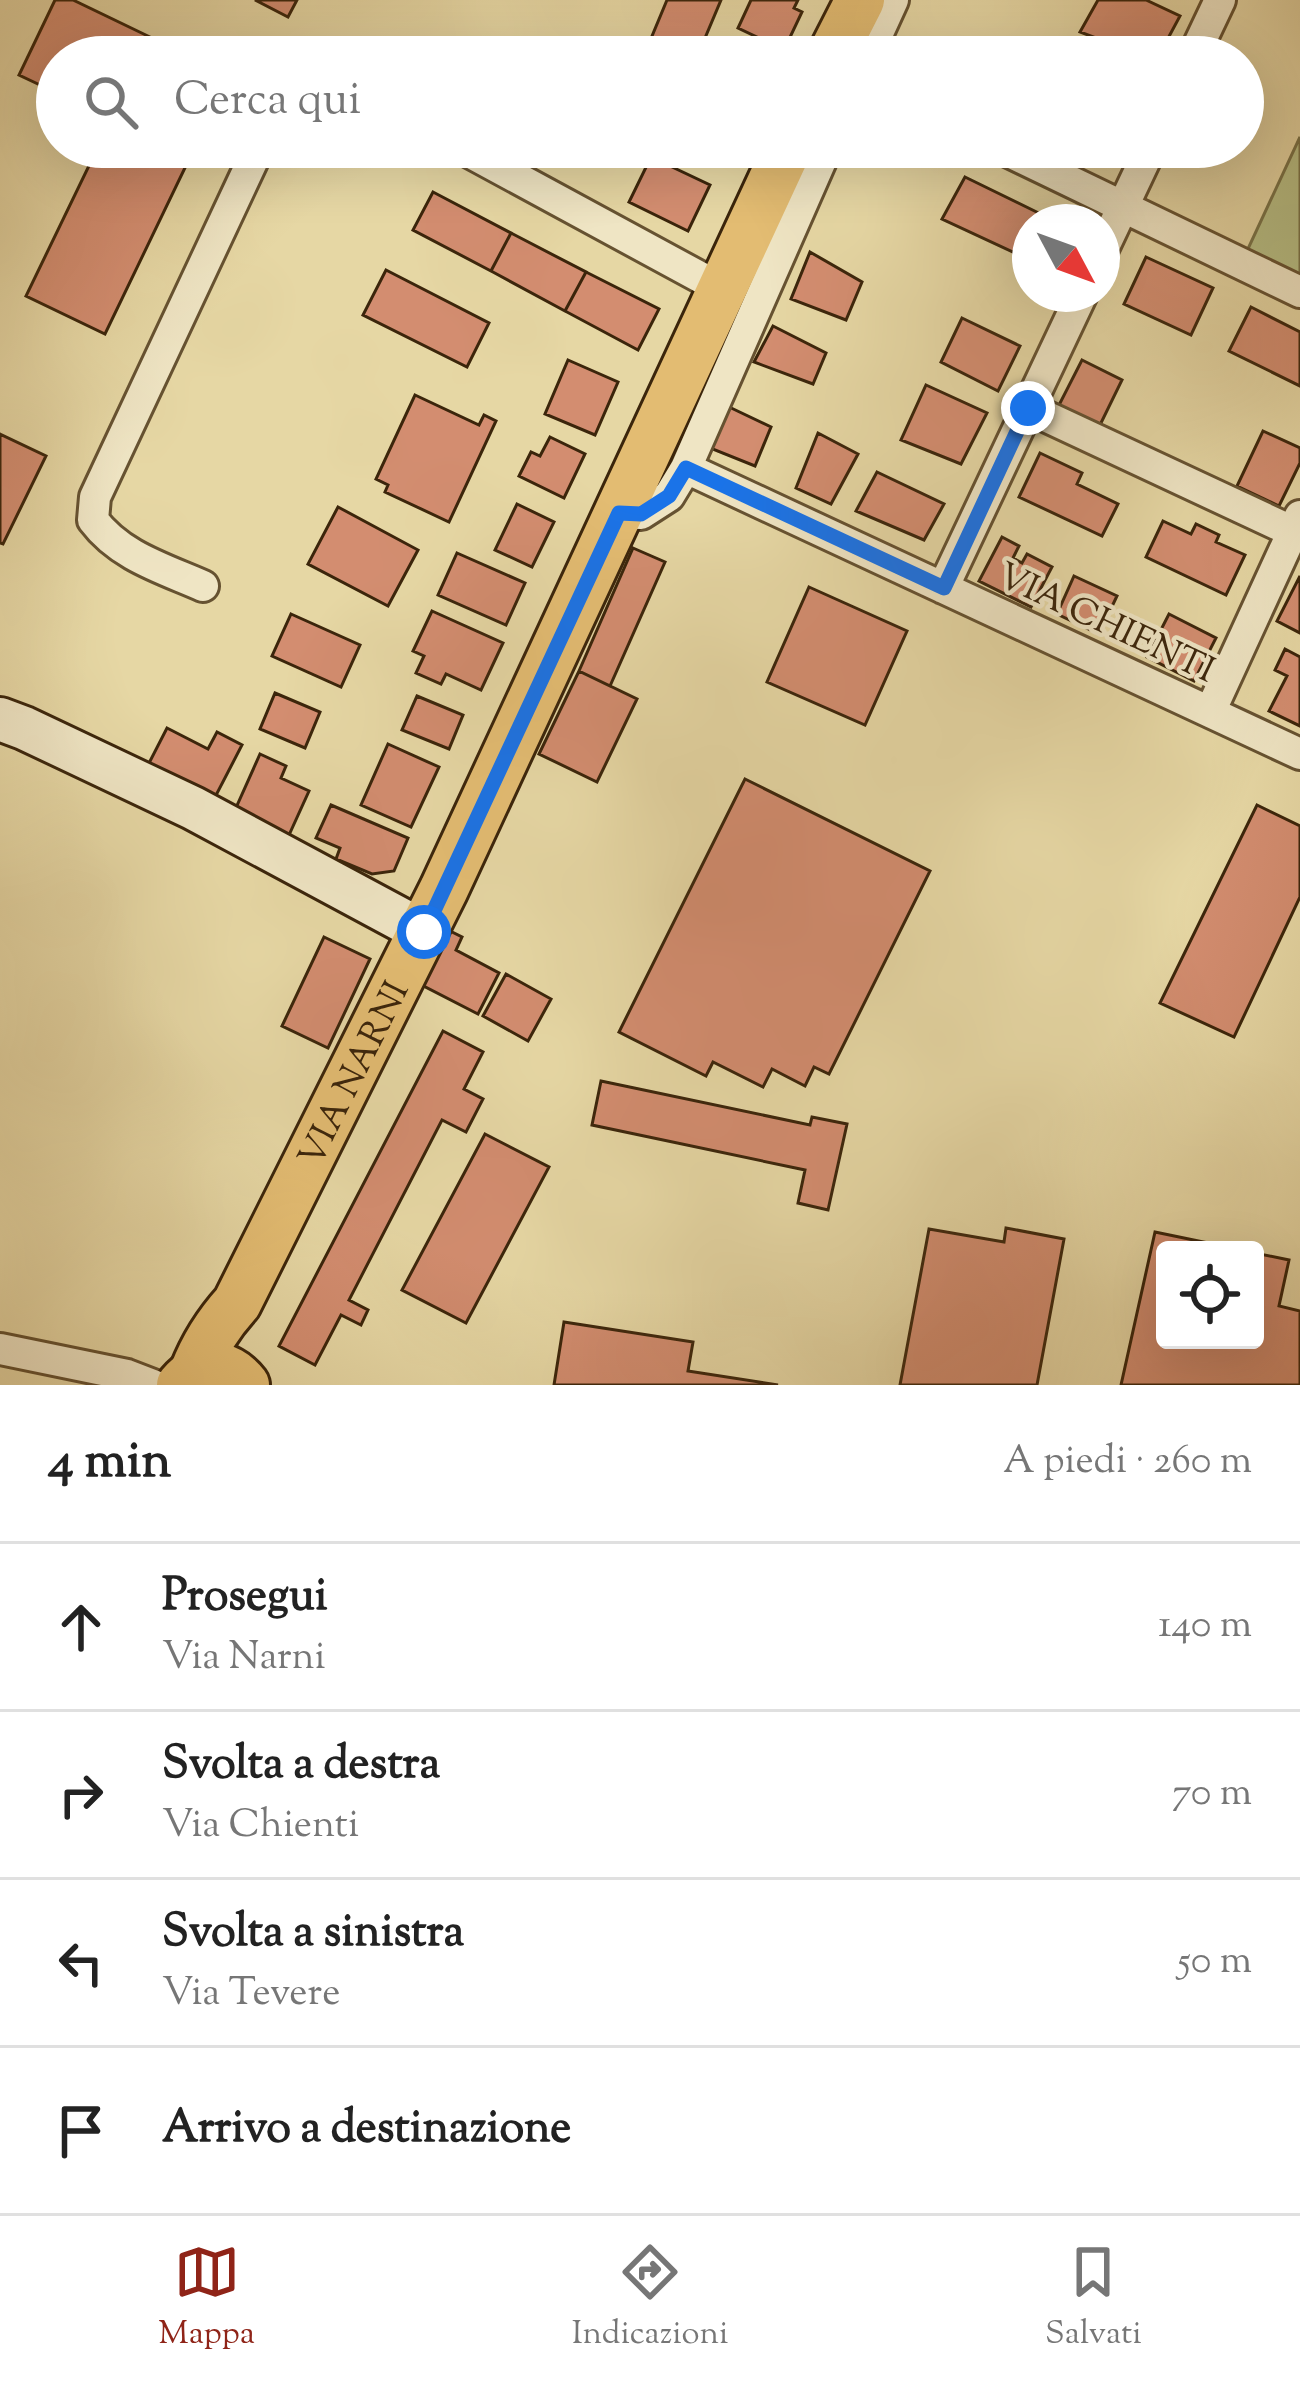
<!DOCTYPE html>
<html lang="it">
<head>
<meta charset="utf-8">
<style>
	:root { --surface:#fff; --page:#f6f6f6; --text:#222; --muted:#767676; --line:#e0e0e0; --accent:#8f2418 }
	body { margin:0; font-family:"Sorts Mill Goudy",serif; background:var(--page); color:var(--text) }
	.controls { position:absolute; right:36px; bottom:36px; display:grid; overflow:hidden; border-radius:12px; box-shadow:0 12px 48px #0002 }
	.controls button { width:108px; height:108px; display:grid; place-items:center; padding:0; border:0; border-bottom:3px solid var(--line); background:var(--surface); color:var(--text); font:60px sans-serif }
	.compass { position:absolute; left:1012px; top:204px; width:108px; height:108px; border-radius:50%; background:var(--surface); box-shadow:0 12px 48px #0002; rotate:131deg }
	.stop { position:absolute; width:36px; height:36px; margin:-27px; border:9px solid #1a73e8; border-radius:50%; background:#fff }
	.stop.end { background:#1a73e8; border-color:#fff; box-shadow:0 3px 12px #0008 }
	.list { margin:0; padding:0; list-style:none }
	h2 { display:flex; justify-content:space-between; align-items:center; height:156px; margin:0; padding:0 48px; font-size:51px }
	h2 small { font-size:39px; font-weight:400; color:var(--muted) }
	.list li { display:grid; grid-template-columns:78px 1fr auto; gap:36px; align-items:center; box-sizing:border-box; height:168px; padding:0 48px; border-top:3px solid var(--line) }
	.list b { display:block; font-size:45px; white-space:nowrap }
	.list p { margin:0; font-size:39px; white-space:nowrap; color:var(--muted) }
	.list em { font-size:39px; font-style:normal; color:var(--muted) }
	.icon { flex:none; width:66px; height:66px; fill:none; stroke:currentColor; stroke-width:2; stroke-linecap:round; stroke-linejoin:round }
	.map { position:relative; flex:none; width:1300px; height:1385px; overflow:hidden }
	.search { position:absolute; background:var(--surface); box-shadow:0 12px 48px #0002; left:36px; right:36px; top:36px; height:132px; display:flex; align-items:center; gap:30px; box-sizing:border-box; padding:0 42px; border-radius:66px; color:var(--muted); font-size:45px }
	.sheet { height:828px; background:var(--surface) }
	nav { display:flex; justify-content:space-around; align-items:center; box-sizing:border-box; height:168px; border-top:3px solid var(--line); background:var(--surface); font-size:33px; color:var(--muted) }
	nav a { display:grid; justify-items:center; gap:6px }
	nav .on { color:var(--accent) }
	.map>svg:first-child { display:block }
	.green { fill:#b6be85; stroke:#787248; stroke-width:3 }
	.building { fill:#d38d70; stroke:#3b250b; stroke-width:3 }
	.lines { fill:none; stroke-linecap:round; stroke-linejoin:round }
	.street-casing { stroke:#665231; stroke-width:36 }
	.secondary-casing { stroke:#3b250b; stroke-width:48 }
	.primary-casing { stroke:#3b250b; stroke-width:54 }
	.street { stroke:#efe5c4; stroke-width:30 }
	.secondary { stroke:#efe5c4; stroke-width:42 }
	.primary { stroke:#e3bc72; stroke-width:48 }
	.route { stroke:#1a73e8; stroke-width:15 }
	.labels { text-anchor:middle; stroke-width:9; stroke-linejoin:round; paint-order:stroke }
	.street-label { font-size:36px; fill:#3b250b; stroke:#efe5c4 }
</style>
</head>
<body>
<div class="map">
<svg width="1300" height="1385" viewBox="0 0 1300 1385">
	<rect width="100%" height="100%" fill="#e6d7a4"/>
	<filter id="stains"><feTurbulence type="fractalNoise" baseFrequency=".00167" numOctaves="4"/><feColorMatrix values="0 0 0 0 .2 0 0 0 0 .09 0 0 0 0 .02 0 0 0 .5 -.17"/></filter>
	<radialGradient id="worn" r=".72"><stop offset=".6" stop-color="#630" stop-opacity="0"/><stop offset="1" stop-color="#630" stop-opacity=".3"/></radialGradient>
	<path class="green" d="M 1300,137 L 1300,280 L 1246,253 Z"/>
	<path class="building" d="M 55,0 L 73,0 L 179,51 L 177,54 L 184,57 L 57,57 L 57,93 L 19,75 Z
		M 255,0 L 297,0 L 288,17 Z
		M 667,0 L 721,0 L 697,57 L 655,57 L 645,53 Z
		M 751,0 L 798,0 L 794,8 L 802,12 L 784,50 L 738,28 Z
		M 1098,0 L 1146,0 L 1180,16 L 1158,57 L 1146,57 L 1080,32 Z
		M 98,147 L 195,147 L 105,334 L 26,296 Z
		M 528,147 L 581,147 L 573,166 Z
		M 677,147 L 740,147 L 735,157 L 724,152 L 718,166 Z
		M 651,157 L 710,185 L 688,231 L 629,202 Z
		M 965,177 L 1055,221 L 1030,222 L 1030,260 L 942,219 Z
		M 433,192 L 511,233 L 491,271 L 413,230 Z
		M 511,233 L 586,272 L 565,311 L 491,271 Z
		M 810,252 L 862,282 L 846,320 L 791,299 Z
		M 1146,257 L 1213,288 L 1191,335 L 1124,304 Z
		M 386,270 L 489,323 L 467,367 L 363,315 Z
		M 586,272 L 659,309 L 638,350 L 565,311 Z
		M 1251,307 L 1300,332 L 1300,386 L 1229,351 Z
		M 962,318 L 1020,346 L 998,391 L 941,362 Z
		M 773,326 L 826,353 L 813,384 L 754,362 Z
		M 568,360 L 618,382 L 595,435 L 545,414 Z
		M 1082,360 L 1122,380 L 1100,425 L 1059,405 Z
		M 926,385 L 987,413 L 961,464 L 901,440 Z
		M 415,395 L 479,425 L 484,415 L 496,421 L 449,522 L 385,492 L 388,485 L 376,479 Z
		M 727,406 L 771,427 L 755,466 L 710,448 Z
		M 1263,431 L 1300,448 L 1300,463 L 1279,506 L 1237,486 Z
		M 818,433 L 858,454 L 831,504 L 796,488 Z
		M 0,434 L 46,456 L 3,544 L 0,543 Z
		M 550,437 L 585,454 L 564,498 L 519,476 L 531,452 L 540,456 Z
		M 1040,453 L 1082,473 L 1077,484 L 1118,504 L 1102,536 L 1019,497 Z
		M 877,472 L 944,504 L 924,540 L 856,511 Z
		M 517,504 L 554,522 L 532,567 L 495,550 Z
		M 338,507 L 418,550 L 388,606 L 308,564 Z
		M 1163,521 L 1191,534 L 1196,524 L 1219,535 L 1216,542 L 1245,555 L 1226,595 L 1146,557 Z
		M 1002,537 L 1019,546 L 1013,558 L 1022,563 L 1027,554 L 1052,567 L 1031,607 L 979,581 Z
		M 633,548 L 665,562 L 610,686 L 579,671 Z
		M 457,553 L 525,583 L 506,625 L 438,595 Z
		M 1074,576 L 1117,596 L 1099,634 L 1057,614 Z
		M 1300,576 L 1300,633 L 1277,621 Z
		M 809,587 L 907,631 L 865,725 L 767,682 Z
		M 432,611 L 503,643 L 481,690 L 446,674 L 441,684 L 416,673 L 424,656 L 413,651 Z
		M 291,614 L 360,645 L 341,687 L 272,656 Z
		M 1169,614 L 1216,638 L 1194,681 L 1147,657 Z
		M 1285,649 L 1300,657 L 1300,726 L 1269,711 L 1287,676 L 1275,670 Z
		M 579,671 L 637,699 L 597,782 L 539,754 Z
		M 275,693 L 320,712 L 305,748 L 260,729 Z
		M 417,696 L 463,715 L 449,749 L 402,730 Z
		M 167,728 L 208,749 L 217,732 L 242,745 L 212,803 L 146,769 Z
		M 388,744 L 439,767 L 411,827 L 361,805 Z
		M 260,754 L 286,766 L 281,778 L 309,791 L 289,835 L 235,810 Z
		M 745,779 L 930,871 L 829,1074 L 814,1067 L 805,1086 L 772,1069 L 763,1087 L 713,1062 L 706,1076 L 619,1032 Z
		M 331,805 L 408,838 L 394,871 L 372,874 L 336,859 L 340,848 L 316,838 Z
		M 1257,805 L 1300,826 L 1300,897 L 1234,1037 L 1160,1003 Z
		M 440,926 L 462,937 L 456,950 L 499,973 L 478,1014 L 412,980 Z
		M 324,937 L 370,959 L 328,1048 L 282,1026 Z
		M 506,974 L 551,999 L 528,1041 L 483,1016 Z
		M 443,1031 L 483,1052 L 464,1089 L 483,1099 L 466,1132 L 442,1120 L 349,1300 L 368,1310 L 361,1325 L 341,1315 L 315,1365 L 279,1346 Z
		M 601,1081 L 810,1125 L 812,1117 L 847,1124 L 828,1210 L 798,1203 L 805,1170 L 592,1125 Z
		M 485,1134 L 549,1167 L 466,1323 L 402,1290 Z
		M 1006,1228 L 1064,1239 L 1037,1385 L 900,1385 L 929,1229 L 1004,1242 Z
		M 1155,1232 L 1242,1250 L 1165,1250 L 1165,1340 L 1255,1340 L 1255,1253 L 1289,1260 L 1279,1306 L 1300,1311 L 1300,1385 L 1121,1385 Z
		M 564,1322 L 693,1342 L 688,1371 L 778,1385 L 554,1385 Z"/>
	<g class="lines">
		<defs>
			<path id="street" d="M 867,57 L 893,0
				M 1193,57 L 1220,0
				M 460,147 L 722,289
				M 999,147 L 1300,292
				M 1102,251 L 1151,147
				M 1028,408 L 1300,535
				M 686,468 L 1300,754
				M 619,513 L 641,514 L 669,496 L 686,468 L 827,147
				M 203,586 C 162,568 120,556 93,520 L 95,497 L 259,147
				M 943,588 L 1082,294
				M 1210,712 L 1300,516
				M 0,1349 L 127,1375 L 153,1385"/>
			<path id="secondary" d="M 0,719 L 24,728 L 193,808 L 424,932"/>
			<g id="primary">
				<path d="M 831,57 L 860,0"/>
				<path id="s1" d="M 194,1372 C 204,1346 218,1324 237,1303 L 444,889 L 788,147"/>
				<path d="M 181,1385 C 200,1362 227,1361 245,1385"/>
			</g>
		</defs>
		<use href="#street" class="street-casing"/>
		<use href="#secondary" class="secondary-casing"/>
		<use href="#primary" class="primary-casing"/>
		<use href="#street" class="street"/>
		<use href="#secondary" class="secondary"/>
		<use href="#primary" class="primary"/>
	</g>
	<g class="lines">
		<path class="route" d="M 424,932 L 619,513 L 641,514 L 669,496 L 686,468 L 944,588 L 1028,408"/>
	</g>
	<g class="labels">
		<g class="street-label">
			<text transform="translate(1107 621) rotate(25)" y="13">VIA CHIENTI</text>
			<text dy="13" stroke="none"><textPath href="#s1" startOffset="339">VIA NARNI</textPath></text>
		</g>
	</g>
	<rect width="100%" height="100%" filter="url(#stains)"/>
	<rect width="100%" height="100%" fill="url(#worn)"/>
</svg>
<div class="controls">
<button><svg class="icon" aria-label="locate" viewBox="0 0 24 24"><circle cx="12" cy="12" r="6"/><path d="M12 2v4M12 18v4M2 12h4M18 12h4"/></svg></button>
</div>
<svg class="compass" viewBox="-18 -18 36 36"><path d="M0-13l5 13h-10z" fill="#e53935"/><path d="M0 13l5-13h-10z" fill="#767676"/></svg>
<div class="stop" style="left:424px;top:932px"></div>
<div class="stop end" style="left:1028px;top:408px"></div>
<div class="search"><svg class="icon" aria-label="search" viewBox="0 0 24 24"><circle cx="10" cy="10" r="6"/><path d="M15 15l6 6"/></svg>Cerca qui</div>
</div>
<section class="sheet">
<h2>4 min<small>A piedi · 260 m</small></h2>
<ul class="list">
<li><svg class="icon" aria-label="ahead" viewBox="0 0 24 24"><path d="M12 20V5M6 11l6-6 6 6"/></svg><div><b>Prosegui</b><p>Via Narni</p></div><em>140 m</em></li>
<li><svg class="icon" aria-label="right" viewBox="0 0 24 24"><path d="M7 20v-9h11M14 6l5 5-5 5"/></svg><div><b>Svolta a destra</b><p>Via Chienti</p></div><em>70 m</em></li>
<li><svg class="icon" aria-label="left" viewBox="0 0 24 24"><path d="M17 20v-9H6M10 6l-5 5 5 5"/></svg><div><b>Svolta a sinistra</b><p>Via Tevere</p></div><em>50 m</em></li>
<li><svg class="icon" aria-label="arrive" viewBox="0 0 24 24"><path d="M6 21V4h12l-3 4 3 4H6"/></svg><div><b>Arrivo a destinazione</b></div></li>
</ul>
</section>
<nav>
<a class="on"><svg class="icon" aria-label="map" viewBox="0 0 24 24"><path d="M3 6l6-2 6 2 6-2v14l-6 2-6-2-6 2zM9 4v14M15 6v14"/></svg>Mappa</a>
<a><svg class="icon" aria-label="directions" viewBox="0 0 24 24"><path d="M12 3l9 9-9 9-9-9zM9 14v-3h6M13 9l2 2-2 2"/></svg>Indicazioni</a>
<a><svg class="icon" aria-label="saved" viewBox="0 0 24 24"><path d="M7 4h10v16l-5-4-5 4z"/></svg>Salvati</a>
</nav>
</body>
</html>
